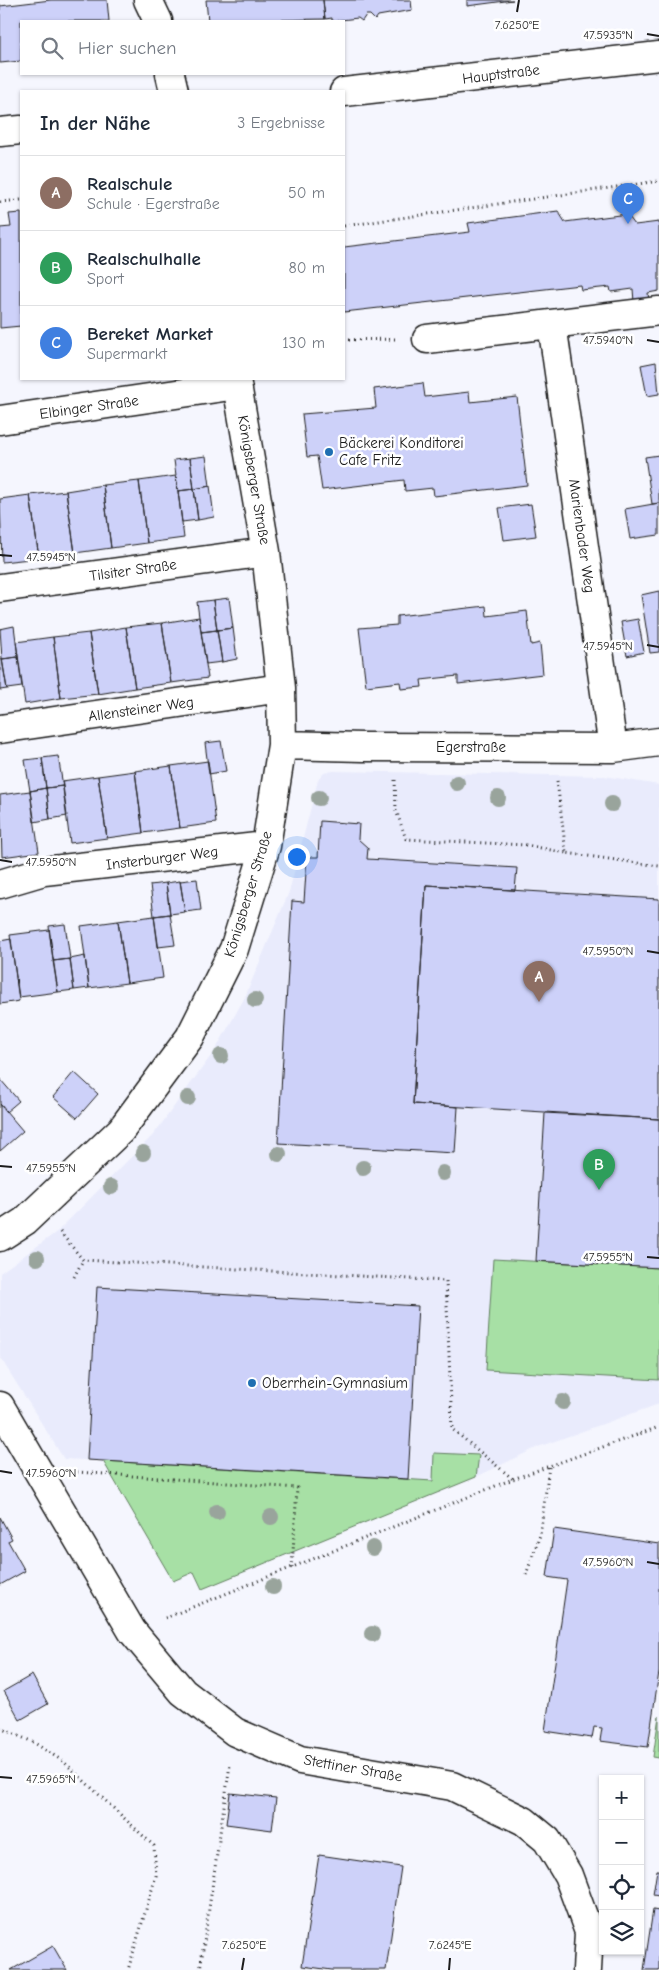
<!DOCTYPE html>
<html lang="de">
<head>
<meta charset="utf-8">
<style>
	:root { --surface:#fff; --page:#f2f2f3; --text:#1f2937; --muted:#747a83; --line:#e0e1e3; --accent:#0f766e }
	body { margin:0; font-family:"Comic Neue",sans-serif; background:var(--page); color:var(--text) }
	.controls { position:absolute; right:15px; bottom:15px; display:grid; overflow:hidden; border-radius:0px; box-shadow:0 1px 4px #0004 }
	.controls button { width:45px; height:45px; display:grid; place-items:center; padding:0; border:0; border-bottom:1px solid var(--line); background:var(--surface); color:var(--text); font:25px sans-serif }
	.you { position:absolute; left:296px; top:856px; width:18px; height:18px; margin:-12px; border:4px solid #fff; border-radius:50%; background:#1a73e8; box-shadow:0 0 0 8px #1a73e833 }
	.badge { display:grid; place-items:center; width:32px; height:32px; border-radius:50%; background:var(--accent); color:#fff; font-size:16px; font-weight:700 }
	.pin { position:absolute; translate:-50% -41px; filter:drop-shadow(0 1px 2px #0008) }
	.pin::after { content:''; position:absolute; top:26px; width:18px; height:15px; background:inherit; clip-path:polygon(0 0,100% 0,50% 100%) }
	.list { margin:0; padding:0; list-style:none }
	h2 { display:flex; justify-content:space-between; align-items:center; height:65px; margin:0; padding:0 20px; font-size:21px }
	h2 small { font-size:16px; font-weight:400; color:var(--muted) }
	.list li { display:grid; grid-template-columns:32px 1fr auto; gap:15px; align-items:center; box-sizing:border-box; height:75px; padding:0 20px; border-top:1px solid var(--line) }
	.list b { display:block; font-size:19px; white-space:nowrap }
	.list p { margin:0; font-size:16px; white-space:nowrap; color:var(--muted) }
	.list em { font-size:16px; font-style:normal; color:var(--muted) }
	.icon { flex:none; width:28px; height:28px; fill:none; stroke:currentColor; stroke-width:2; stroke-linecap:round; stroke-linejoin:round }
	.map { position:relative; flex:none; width:659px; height:1970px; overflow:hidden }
	.search { position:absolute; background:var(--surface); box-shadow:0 1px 4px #0004; left:20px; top:20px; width:325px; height:55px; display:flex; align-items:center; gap:12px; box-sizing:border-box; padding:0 18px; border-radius:0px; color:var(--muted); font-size:19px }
	.panel { position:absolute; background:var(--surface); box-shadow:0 1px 4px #0004; left:20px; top:90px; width:325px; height:290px; border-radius:0px }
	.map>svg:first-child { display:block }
	.built { fill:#e9ebfc }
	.green { fill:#a7e0a5; stroke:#627e60 }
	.building { fill:#cdd1f9; stroke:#1c1c1c }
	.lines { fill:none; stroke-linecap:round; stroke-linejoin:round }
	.minor-casing { stroke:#1c1c1c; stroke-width:31 }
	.path { stroke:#1c1c1c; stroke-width:3; stroke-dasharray:1 4; stroke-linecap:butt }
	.minor { stroke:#fff; stroke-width:28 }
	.tree { fill:#99a49c }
	.ticks { fill:none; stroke:#1c1c1c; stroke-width:2 }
	.poi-dot { fill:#1f6fb2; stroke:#fff; stroke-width:2 }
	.labels { text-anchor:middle; stroke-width:5; stroke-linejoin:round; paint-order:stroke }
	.street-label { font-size:15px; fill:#1c1c1c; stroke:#fff }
	.poi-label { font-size:15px; fill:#1c1c1c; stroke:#fff; text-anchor:start }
	.ticks-label { font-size:12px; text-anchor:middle; fill:#1c1c1c; stroke:#fff; stroke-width:5; stroke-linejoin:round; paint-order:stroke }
</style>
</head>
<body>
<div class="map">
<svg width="659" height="1970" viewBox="0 0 659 1970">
	<rect width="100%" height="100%" fill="#f5f6fe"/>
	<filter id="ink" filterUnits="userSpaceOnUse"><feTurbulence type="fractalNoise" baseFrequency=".02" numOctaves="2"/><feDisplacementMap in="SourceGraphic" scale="10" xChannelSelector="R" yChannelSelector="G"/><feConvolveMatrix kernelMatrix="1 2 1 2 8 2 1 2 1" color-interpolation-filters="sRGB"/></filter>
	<g filter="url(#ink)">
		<path class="built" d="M 333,771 L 604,776 L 659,785 L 659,1404 L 538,1447 L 476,1477 L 202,1589 L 194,1572 L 173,1581 L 103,1461 L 64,1459 L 0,1357 L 0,1273 L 58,1231 L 154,1134 L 216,1049 L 245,997 L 289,892 L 318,780 L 324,773 Z"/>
		<path class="green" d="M 493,1259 L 659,1268 L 659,1380 L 486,1370 Z
			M 434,1453 L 479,1455 L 476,1477 L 202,1589 L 194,1572 L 173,1581 L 103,1461 L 433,1481 Z
			M 659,1716 L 659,1758 L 653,1757 Z"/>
		<path class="building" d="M 51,0 L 107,0 L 109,21 L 21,21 L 21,61 L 0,63 L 0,6 Z
			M 206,0 L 323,0 L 325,19 L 208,21 Z
			M 323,0 L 411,0 L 412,10 L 378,16 L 375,20 L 370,15 L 366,15 L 362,21 L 358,18 L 332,21 L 332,18 L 325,19 Z
			M 467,0 L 513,0 L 467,6 Z
			M 558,211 L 565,222 L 627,214 L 635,225 L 659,222 L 659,291 L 648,293 L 649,300 L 634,302 L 633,289 L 611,292 L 610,287 L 581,290 L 580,285 L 344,312 L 344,247 L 470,232 L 468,223 Z
			M 21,213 L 21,326 L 0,328 L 0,228 L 11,227 L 9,214 Z
			M 656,362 L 659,394 L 647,396 L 641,365 Z
			M 423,383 L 425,397 L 469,392 L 470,402 L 517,397 L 527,485 L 434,496 L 433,488 L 405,491 L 404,480 L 322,490 L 317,456 L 307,457 L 302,414 L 376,408 L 374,389 Z
			M 659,455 L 659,503 L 652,504 L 645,457 Z
			M 206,456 L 210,486 L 194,489 L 190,458 Z
			M 190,458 L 194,489 L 178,491 L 174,460 Z
			M 176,476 L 184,538 L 147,543 L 139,481 Z
			M 139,481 L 147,543 L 111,548 L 103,485 Z
			M 103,485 L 111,548 L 75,553 L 66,491 Z
			M 210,486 L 214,517 L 198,520 L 194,489 Z
			M 194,489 L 198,520 L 182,522 L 178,491 Z
			M 66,491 L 75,553 L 39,558 L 30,495 Z
			M 30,495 L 39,558 L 2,562 L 0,499 Z
			M 659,503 L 659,535 L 630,539 L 625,509 Z
			M 531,504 L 536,536 L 504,540 L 499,508 Z
			M 659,591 L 659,652 L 650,653 L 641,595 Z
			M 229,598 L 233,628 L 217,630 L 213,600 Z
			M 213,600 L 217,630 L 201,632 L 197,602 Z
			M 486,606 L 487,616 L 527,611 L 531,645 L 540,643 L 543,674 L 458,684 L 458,676 L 421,680 L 422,687 L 401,689 L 400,682 L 366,686 L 359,628 L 397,625 L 397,616 Z
			M 199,617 L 208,678 L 171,683 L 162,623 Z
			M 638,619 L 644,652 L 627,656 L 621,622 Z
			M 162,623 L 171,683 L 135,688 L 126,627 Z
			M 14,626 L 18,657 L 2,659 L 0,629 Z
			M 126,627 L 135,688 L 98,694 L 89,633 Z
			M 233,628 L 237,659 L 222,662 L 217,630 Z
			M 217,630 L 222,662 L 206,664 L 201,632 Z
			M 89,633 L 98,694 L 61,698 L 53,637 Z
			M 53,637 L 61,698 L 25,704 L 16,642 Z
			M 18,657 L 22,687 L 7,689 L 2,659 Z
			M 2,659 L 7,689 L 0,690 L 0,660 Z
			M 221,741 L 226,771 L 209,774 L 205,743 Z
			M 58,756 L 63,786 L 46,788 L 42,758 Z
			M 42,758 L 46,788 L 30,791 L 25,760 Z
			M 208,761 L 216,823 L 180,828 L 171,766 Z
			M 171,766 L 180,828 L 143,833 L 135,771 Z
			M 135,771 L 143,833 L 107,838 L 98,776 Z
			M 98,776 L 107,838 L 70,843 L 62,781 Z
			M 63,786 L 67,816 L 50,819 L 46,788 Z
			M 46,788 L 50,819 L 34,822 L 30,791 Z
			M 30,791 L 39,852 L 2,857 L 0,795 Z
			M 320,821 L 359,824 L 358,839 L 368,848 L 367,859 L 517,868 L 515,890 L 426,885 L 413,1104 L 458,1107 L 455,1153 L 278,1143 L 292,901 L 304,902 L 307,857 L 318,857 Z
			M 197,879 L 201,910 L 185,912 L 180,881 Z
			M 180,881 L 185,912 L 170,914 L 166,883 Z
			M 166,883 L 170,914 L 154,916 L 150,885 Z
			M 426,885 L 659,899 L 659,1119 L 413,1104 Z
			M 170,914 L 175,945 L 158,947 L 154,916 Z
			M 154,916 L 163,978 L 127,983 L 118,921 Z
			M 118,921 L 127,983 L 89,988 L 81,926 Z
			M 65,924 L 70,959 L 53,961 L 49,926 Z
			M 49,930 L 58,992 L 19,997 L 10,935 Z
			M 11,939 L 19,1001 L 0,1004 L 0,941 Z
			M 85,956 L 89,988 L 74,990 L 70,959 Z
			M 70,959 L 74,990 L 58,992 L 53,961 Z
			M 74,1072 L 98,1094 L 77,1118 L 53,1097 Z
			M 0,1079 L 19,1101 L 6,1112 L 0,1104 Z
			M 0,1104 L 23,1131 L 0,1151 Z
			M 545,1113 L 659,1119 L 659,1268 L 536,1261 Z
			M 97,1287 L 418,1306 L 408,1479 L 87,1460 Z
			M 0,1517 L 12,1539 L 8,1541 L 25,1571 L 0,1585 Z
			M 554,1529 L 659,1544 L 659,1672 L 648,1747 L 600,1741 L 602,1728 L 594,1727 L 592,1738 L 545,1731 L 567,1580 L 547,1577 Z
			M 32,1675 L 48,1704 L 20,1720 L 4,1691 Z
			M 230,1793 L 276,1798 L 272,1830 L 226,1824 Z
			M 319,1855 L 401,1867 L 386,1970 L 332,1970 L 302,1966 Z
			M 657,1870 L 659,1870 L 659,1896 L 653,1895 Z
			M 653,1910 L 659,1911 L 659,1970 L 644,1970 Z
			M 53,1946 L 67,1970 L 11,1970 Z"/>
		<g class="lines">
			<defs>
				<path id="minor" d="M 148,0 L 158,21
					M 170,74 L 174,91
					M 344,92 L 659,56
					M 0,132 L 21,130
					M 552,324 L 613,748
					M 427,339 L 659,311
					M 0,420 L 237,385
					M 0,588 L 266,552
					M 0,729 L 281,688
					M 282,745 L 363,747 L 613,748 L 659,742
					M 0,884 L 44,871 L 266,846
					M 0,1237 L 25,1221 L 121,1130 L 190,1037 L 234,949 L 266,846 L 282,745 L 281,688 L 266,552 L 236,379
					M 0,1406 L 132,1631 L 183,1692 L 235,1732 L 300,1760 L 452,1786 L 524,1821 L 547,1840 L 568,1875 L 589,1932 L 587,1970"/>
			</defs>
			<use href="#minor" class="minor-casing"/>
			<path class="path" d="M 0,202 L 21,200
				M 344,226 L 659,181
				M 344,340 L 396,339
				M 395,780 L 396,810 L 406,839 L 526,845 L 566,853
				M 557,781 L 566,853 L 659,866
				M 60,1232 L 83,1260 L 446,1281 L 452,1429 L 513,1479
				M 74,1277 L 83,1260
				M 77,1472 L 297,1488 L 292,1568
				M 526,1575 L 540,1535 L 549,1467
				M 165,1618 L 513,1479 L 659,1427
				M 0,1728 L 33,1742 L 64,1762 L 154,1846 L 156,1876 L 128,1970
				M 200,1970 L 230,1765"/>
			<use href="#minor" class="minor"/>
		</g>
		<g class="tree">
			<circle cx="457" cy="783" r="8"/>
			<circle cx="319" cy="798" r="8"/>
			<circle cx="498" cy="798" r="8"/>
			<circle cx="612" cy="804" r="8"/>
			<circle cx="255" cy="1000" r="8"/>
			<circle cx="221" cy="1056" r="8"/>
			<circle cx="188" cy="1098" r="8"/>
			<circle cx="143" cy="1153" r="8"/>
			<circle cx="279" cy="1154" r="8"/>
			<circle cx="363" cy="1168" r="8"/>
			<circle cx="443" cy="1173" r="8"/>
			<circle cx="111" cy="1187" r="8"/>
			<circle cx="37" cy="1258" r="8"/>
			<circle cx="563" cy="1402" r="8"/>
			<circle cx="217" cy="1512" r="8"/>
			<circle cx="271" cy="1517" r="8"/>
			<circle cx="373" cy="1548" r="8"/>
			<circle cx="273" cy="1587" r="8"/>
			<circle cx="372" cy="1634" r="8"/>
		</g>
	</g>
	<path class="ticks" d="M 517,12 L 519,0M 647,34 L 659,36M 647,340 L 659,342M 0,555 L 12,556M 647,645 L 659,647M 0,860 L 12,862M 647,951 L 659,953M 0,1166 L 12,1167M 647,1257 L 659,1258M 0,1471 L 12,1473M 647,1562 L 659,1564M 0,1777 L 12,1778M 242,1970 L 244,1958M 449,1970 L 450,1958"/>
	<g class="poi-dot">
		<circle cx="329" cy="452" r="5"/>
		<circle cx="252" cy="1383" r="5"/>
	</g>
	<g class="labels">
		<g class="street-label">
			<text transform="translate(501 74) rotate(-7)" y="5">Hauptstraße</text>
			<text transform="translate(89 407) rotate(-8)" y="5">Elbinger Straße</text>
			<text transform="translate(254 480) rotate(80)" y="5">Königsberger Straße</text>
			<text transform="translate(582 536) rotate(82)" y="5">Marienbader Weg</text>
			<text transform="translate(133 570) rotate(-8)" y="5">Tilsiter Straße</text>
			<text transform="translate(141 709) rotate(-8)" y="5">Allensteiner Weg</text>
			<text x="471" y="752">Egerstraße</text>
			<text transform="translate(162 858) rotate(-7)" y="5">Insterburger Weg</text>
			<text transform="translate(248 894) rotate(-73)" y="5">Königsberger Straße</text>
			<text transform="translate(353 1768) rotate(10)" y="5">Stettiner Straße</text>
		</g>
		<g class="poi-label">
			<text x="339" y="448">Bäckerei Konditorei<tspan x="339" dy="17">Cafe Fritz</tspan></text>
			<text x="262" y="1388">Oberrhein-Gymnasium</text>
		</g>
	</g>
	<g class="ticks-label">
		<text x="517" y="29">7.6250°E</text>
		<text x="608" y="39">47.5935°N</text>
		<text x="608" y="344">47.5940°N</text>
		<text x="51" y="561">47.5945°N</text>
		<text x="608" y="650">47.5945°N</text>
		<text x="51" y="866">47.5950°N</text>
		<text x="608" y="955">47.5950°N</text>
		<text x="51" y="1172">47.5955°N</text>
		<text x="608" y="1261">47.5955°N</text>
		<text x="51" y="1477">47.5960°N</text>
		<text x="608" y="1566">47.5960°N</text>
		<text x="51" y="1783">47.5965°N</text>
		<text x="244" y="1949">7.6250°E</text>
		<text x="450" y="1949">7.6245°E</text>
	</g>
</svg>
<div class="controls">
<button>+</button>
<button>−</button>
<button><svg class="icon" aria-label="locate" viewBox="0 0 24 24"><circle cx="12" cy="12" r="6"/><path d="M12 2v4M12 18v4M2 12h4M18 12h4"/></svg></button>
<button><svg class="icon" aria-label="layers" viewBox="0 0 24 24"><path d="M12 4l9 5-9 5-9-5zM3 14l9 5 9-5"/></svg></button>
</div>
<div class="you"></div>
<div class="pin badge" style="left:539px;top:1002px;background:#8d6e63">A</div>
<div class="pin badge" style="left:599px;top:1190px;background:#2e9e5b">B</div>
<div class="pin badge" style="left:628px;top:224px;background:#3f7fe0">C</div>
<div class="search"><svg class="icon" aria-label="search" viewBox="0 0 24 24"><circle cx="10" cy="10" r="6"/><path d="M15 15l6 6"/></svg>Hier suchen</div>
<section class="panel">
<h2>In der Nähe<small>3 Ergebnisse</small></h2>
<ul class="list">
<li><span class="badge" style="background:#8d6e63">A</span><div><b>Realschule</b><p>Schule · Egerstraße</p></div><em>50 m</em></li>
<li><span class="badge" style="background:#2e9e5b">B</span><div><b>Realschulhalle</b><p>Sport</p></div><em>80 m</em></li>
<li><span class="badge" style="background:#3f7fe0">C</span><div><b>Bereket Market</b><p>Supermarkt</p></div><em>130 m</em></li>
</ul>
</section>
</div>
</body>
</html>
